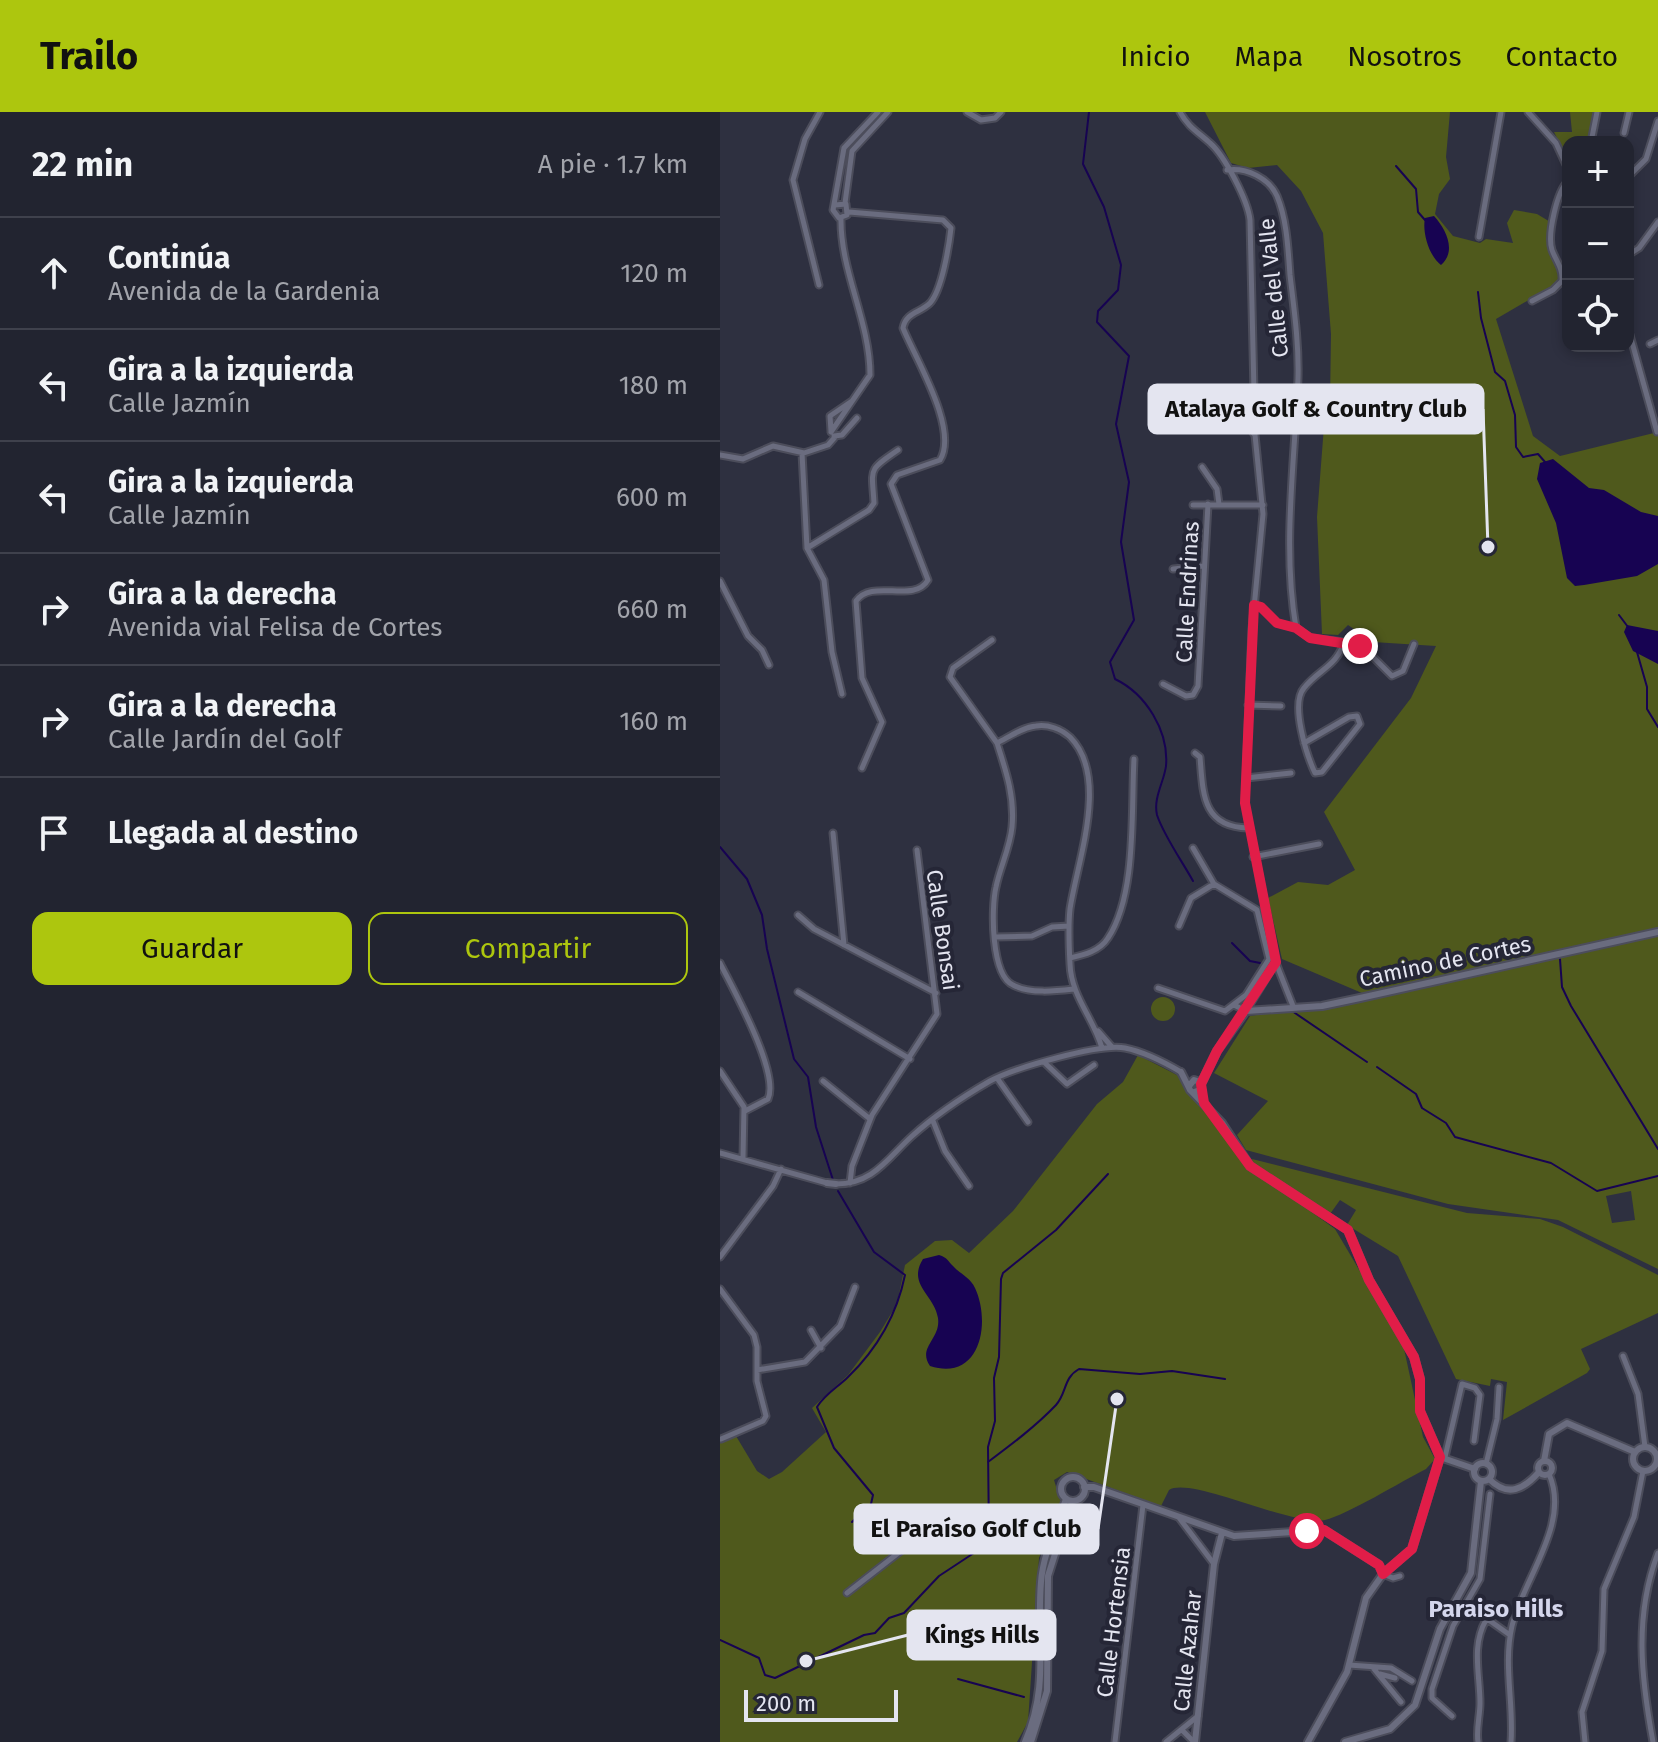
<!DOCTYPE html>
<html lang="es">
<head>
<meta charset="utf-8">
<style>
	:root { --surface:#222430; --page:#2e303c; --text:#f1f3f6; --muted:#a2a4ab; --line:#3f414c; --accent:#adc60e }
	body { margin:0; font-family:"Fira Sans",sans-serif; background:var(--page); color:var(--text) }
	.controls { position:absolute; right:24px; top:24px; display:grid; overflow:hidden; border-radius:16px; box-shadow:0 4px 12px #0003 }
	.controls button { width:72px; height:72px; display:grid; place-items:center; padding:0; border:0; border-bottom:2px solid var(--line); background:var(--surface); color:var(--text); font:40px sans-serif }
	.scale { position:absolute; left:24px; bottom:20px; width:154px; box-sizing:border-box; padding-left:8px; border:4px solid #e4e5f0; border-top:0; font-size:22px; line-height:28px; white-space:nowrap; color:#e4e5f0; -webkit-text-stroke:6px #252636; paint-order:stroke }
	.stop { position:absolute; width:24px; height:24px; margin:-18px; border:6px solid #e11d48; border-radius:50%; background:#fff }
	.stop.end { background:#e11d48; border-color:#fff; box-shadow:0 2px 8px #0008 }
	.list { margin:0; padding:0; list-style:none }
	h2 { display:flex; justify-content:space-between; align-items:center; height:104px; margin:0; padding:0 32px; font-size:34px }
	h2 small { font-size:26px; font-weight:400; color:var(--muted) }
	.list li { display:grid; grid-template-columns:52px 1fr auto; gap:24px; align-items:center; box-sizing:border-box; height:112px; padding:0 32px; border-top:2px solid var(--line) }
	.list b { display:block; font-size:30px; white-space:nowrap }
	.list p { margin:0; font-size:26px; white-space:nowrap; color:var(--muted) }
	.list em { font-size:26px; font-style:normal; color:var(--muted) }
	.actions { display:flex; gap:16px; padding:24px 32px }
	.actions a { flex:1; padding:18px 0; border:2px solid var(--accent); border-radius:16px; text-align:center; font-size:28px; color:var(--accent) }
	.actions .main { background:var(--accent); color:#111 }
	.icon { flex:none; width:44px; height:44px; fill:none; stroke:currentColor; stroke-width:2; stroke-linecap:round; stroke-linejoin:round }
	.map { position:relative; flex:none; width:938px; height:1630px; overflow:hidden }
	header { display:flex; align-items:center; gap:48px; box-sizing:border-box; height:112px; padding:0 40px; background:var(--accent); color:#111 }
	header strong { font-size:38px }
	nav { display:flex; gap:44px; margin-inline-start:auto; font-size:28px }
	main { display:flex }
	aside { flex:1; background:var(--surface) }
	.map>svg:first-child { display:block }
	.green { fill:#4f591c; fill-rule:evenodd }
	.water { fill:#170352 }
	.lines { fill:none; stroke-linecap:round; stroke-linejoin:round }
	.stream { stroke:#170352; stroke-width:2 }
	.minor-casing { stroke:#4c4d5b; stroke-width:9 }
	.tertiary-casing { stroke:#4c4d5b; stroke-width:10 }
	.minor { stroke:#6a6c7f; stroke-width:5 }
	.tertiary { stroke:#6a6c7f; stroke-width:6 }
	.route { stroke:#e11d48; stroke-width:10 }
	.labels { text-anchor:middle; stroke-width:8; stroke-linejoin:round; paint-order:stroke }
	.street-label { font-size:22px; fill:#e4e5f0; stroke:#252636 }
	.neighbourhood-label { font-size:24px; font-weight:bold; fill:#d4d6ec; stroke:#252636 }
	.leader { fill:none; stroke:#e4e5f0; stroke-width:3 }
	.callout-dot { fill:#e4e5f0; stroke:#252636; stroke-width:3 }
	.callout { fill:#e4e5f0; stroke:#e4e5f0; stroke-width:3 }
	.callout-label { font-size:24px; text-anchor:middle; font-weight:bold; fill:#111 }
</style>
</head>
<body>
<header>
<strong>Trailo</strong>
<nav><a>Inicio</a><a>Mapa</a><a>Nosotros</a><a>Contacto</a></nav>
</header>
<main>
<aside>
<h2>22 min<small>A pie · 1.7 km</small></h2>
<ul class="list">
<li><svg class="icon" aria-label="ahead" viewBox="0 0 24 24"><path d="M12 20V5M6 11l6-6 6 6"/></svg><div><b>Continúa</b><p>Avenida de la Gardenia</p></div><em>120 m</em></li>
<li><svg class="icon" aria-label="left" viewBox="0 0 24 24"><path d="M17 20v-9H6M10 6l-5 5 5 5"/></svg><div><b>Gira a la izquierda</b><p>Calle Jazmín</p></div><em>180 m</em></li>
<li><svg class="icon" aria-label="left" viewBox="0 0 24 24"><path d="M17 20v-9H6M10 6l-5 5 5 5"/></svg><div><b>Gira a la izquierda</b><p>Calle Jazmín</p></div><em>600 m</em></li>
<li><svg class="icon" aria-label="right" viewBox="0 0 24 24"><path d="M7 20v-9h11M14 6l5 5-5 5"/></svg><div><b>Gira a la derecha</b><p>Avenida vial Felisa de Cortes</p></div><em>660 m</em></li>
<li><svg class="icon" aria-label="right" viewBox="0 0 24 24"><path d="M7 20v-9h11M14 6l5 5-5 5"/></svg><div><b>Gira a la derecha</b><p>Calle Jardín del Golf</p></div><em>160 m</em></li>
<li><svg class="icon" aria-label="arrive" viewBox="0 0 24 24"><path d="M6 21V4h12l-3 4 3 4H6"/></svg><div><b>Llegada al destino</b></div></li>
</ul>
<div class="actions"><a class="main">Guardar</a><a>Compartir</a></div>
</aside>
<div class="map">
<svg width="938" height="1630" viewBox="0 0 938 1630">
	<rect width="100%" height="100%" fill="#2e3040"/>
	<path class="green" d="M 485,0 L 730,0 L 726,45 L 730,67 L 719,82 L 715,102 L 733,124 L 760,131 L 766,127 L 793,131 L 787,111 L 794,98 L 817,102 L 832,111 L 828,135 L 839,156 L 838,171 L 776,207 L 813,324 L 840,344 L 938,320 L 938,816 L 642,881 L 562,847 L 548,786 L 578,770 L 608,773 L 635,758 L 604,700 L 691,586 L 716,534 L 653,530 L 628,513 L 618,523 L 602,522 L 597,405 L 604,314 L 610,291 L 611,222 L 603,121 L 581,79 L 557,53 L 528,56 L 511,51 Z
		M 850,0 L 875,0 L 868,30 L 848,30 L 848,48 L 834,20 L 852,20 Z
		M 938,822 L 938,1157 L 838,1108 L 728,1092 L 526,1038 L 517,1023 L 548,989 L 494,961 L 530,904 L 574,897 L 603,897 ZM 911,1079 L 915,1108 L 892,1111 L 886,1084 Z
		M431 897a12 12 0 1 1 24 0a12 12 0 1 1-24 0Z
		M 418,943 L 457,963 L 501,1017 L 520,1048 L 615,1117 L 683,1232 L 703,1325 L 715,1347 L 706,1357 C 682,1369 627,1403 605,1408 C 572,1415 471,1364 449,1378 L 441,1394 L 347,1360 L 334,1368 L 341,1391 L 319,1446 L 308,1610 L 297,1630 L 0,1630 L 0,1331 L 16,1324 L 37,1359 L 49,1367 L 62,1360 L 106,1320 L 92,1296 L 128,1263 L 160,1220 L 177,1192 L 185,1153 L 215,1129 L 232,1128 L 249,1141 L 293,1099 L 377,992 L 403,970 Z
		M 532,1047 L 747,1101 L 820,1107 L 843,1115 L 938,1163 L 938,1201 L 861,1237 L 870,1257 L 867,1261 L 783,1308 L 787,1270 L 771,1267 L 770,1274 L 736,1267 L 678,1144 L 627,1113 L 636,1098 L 620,1088 L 610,1102 L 533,1052 Z"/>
	<path class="water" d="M 714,104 C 726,117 737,139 721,153 C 709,144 702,120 705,106 Z
		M 833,347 L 869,376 L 884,378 L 921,400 L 938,404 L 938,452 L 917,464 L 864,473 L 855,474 L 847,466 L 836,411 L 817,367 L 820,351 Z
		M 907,513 L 938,519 L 938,552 L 913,539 L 904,520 Z
		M 219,1143 C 228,1146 227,1148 233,1154 C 240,1162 250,1165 255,1176 C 271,1210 261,1270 210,1254 C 197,1235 221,1227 218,1206 C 214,1182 187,1173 203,1147 Z"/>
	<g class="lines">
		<path class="stream" d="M 369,0 L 363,52 L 384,95 L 401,153 L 398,178 L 378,199 L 377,210 L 409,244 L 396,312 L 409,370 L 401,430 L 414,508 L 390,550 L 395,567 C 426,582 449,619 446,654 C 444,670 433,686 437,703 C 444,724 462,749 473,769
			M 676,54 L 696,77 L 698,100 L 705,108
			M 758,180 L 761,206 L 775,260 L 785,269 L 795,303 L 796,335 L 803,345 L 818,342 L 825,350
			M 899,503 L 908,515
			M 917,540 L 927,575 L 927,597 L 938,615
			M 0,735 L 27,767 L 42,803 L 47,837 L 74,947 L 88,965 L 96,1015 L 113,1068
			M 512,831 L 530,849 L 540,851
			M 840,847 L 842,875 L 851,894 L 938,1037
			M 611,895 L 929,825
			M 572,899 L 647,950
			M 657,955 L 696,982 L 702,996 L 726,1011 L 735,1025 L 831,1051 L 877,1079 L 938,1064
			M 118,1079 L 154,1140 L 185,1163 C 177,1202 157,1237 128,1265 C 118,1275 105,1282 97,1295 L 114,1336 L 153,1383 L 151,1392 L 132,1410
			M 268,1350 C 292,1332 316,1314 336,1293 C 347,1281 343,1266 359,1257 L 420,1262 L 452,1259 L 505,1267
			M 0,1528 L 39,1546 L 45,1563 L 55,1566 L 144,1523 L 155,1521 L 169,1506 L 184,1501 L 219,1464 L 263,1435 L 269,1426 L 268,1335 L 275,1309 L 274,1266 L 279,1245 L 281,1167 L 283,1161 L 336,1118 L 388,1062
			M 238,1567 L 304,1585"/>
		<defs>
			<path id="minor" d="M 247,0 L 261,8 L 275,6 L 281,0
				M 460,0 C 468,15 478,20 490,31 C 505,44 528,89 530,108 L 535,323 L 543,402 L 532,517 L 525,691 L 556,850 L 526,899 L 514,893
				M 808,0 L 836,31 L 848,57
				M 904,21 L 909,0
				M 871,30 L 877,0
				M 507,58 C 526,55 549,66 557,84 C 567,108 568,137 570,163 C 574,197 579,231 578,266 C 575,349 562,434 576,516
				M 908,65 L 926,47 L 938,9
				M 125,91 L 132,39 L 168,0
				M 115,93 L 126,92 L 127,103 L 119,106 L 113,98 L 124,36 L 158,0
				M 129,100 L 223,108 L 231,116 C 229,134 222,178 210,191 C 200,201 186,200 183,216 C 195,246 239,317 220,348 L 177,363 L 171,372 L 208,468 C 194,492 152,466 136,489 L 142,566 L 162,610 L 142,656
				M 759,125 L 781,0
				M 908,143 L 919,136 L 938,110
				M 99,173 L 73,68 L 85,27 L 100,0
				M 812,189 L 833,178 L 842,169 C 843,156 836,149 832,138 C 827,123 837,79 848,69
				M 908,216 L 937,320
				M 930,232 L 938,228
				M 435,314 L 441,317 L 508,299 L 520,302 L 534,322
				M 111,319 L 110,304 L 132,289
				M 111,320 L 150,263 C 150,209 120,159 121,106
				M 114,324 L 122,323 L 137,306
				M 82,341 L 87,436 L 104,468 L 112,540 L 122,582
				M 0,343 L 23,347 L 53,334 L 84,341 L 108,333 L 116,324
				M 482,355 L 497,377 L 499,392
				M 473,393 L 543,393
				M 87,436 L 149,398 L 154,391 C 152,356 147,359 178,338
				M 453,457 L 483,454
				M 0,469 L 28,524 L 42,538 L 49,553
				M 534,493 L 541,495 L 557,511 L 576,516 L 590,526 L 624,530 C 617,554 598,558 584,576 C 570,592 587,644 595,661 L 602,660 L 640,612 L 637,604 L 629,605 L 584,631
				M 272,528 L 233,556 L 230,565 L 277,631
				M 624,530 L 645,537 L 672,564 L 683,559 L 694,532
				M 443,572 L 466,584 L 473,583 L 478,574 L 488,392
				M 528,593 L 561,594
				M 475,641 L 480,645 C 483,681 482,715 528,716
				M 526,666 L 571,661
				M 113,721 L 124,833
				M 533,745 L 599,732
				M 78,803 L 94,817 L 216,881
				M 459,814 L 471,786 L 494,772
				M 275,825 L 312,824 L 332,815 L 349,814
				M 350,846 C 364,843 380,839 388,826 C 417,782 411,699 414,647
				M 0,851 C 13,877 60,961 48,987 L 25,999
				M 556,851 L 573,894
				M 438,876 L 505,899 L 526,883 L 549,847 L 537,798 L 494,772 L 473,736
				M 354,877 C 336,879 310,882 293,873 C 271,863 271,796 276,775 C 280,755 290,736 292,715 C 295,685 286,659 277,631 C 289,625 303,615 316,614 C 328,612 341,617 350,625 C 390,665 357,750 350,797 C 348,815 349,834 350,852 C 351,884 374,907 382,936
				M 78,880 L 190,947
				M 378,919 L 392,935
				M 325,951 L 347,972 L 374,953
				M 0,959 L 24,995 L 23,1045
				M 277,966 L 308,1010
				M 103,969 L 150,1007
				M 213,1009 L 225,1039 L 249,1074
				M 0,1041 L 107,1071
				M 130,1071 L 132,1054 L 152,1003 L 217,902 L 197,738
				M 116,1072 C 153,1072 167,1047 191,1025 C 213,1005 244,984 270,969 C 294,956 380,931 405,936 C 425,940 444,950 461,960
				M 0,1145 L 53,1074 L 61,1057
				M 0,1177 L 34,1223 L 37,1235 L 37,1269 L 46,1304 L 43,1309 L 1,1327
				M 91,1218 L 101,1236
				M 903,1244 L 918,1282 L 925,1335
				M 37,1258 L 85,1250 L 120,1214 L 135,1175
				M 725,1345 L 742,1272 L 755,1276 L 760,1283 L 754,1329
				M 766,1352 L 777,1307 L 779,1275
				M 460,1407 L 494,1452
				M 663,1462 L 673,1466 L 680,1464
				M 127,1481 L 195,1428
				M 746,1492 L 790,1523
				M 629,1553 L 671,1556 L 692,1569
				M 654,1557 L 681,1590
				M 660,1562 L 675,1566
				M 732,1604 L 712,1586 L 712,1577 L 733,1514 L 760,1467 L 770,1382
				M 462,1618 L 474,1630
				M 395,1630 L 423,1393
				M 446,1630 L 478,1604
				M 758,1630 C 756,1617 760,1604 760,1591 C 760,1563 751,1534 766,1508
				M 791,1630 C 794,1591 783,1553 792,1514 C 803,1467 851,1412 829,1362
				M 865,1630 L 862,1600 L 882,1539 L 884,1477 L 914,1405 L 923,1359
				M 933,1630 C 921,1565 914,1504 938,1441"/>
			<path id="tertiary" d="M 461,960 L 470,978 L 502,1011 L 530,1054 L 628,1118 L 649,1168 L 694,1245 L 700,1267 L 700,1299 L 720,1345 L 692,1437 L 663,1462 L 646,1486 L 627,1560 L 588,1630
				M 481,972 L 497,939 L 526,899 L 602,894 L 640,886 L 938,820
				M 469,974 L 474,968 L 480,970 L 480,978 L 474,980
				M 107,1071 L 116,1072
				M913 1347a12 12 0 1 1 24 0a12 12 0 1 1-24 0Z
				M 720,1345 L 755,1357
				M818 1356a7 7 0 1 1 14 0a7 7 0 1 1-14 0Z
				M 824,1349 L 829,1322 L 847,1311 L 915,1340
				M754 1360a9 9 0 1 1 18 0a9 9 0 1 1-18 0Z
				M341 1377a12 12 0 1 1 24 0a12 12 0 1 1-24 0Z
				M 769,1367 C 788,1386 804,1377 819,1360
				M 364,1375 L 374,1375 L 514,1424 L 604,1418 L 659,1453 L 663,1462
				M 305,1630 C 330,1572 316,1529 321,1470 C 323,1442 337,1414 346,1387
				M 311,1630 L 327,1579 L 328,1464 L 352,1389
				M 475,1630 L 494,1452 L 502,1421
				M 625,1630 L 670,1617 L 695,1593 L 720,1517 L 751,1461 L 761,1369"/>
		</defs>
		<use href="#minor" class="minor-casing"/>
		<use href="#tertiary" class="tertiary-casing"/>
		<use href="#minor" class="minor"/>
		<use href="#tertiary" class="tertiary"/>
	</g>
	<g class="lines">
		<path class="route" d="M 587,1419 L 604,1418 L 659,1453 L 663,1462 L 692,1437 L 720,1345 L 700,1299 L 700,1267 L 694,1245 L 649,1168 L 628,1118 L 530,1054 L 484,991 L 481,972 L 497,939 L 556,850 L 525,691 L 534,493 L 541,495 L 557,511 L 576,516 L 590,526 L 640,534"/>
	</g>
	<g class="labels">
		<g class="street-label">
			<text transform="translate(553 176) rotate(-96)" y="8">Calle del Valle</text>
			<text transform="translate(467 480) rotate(-87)" y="8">Calle Endrinas</text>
			<text transform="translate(223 818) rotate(82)" y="8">Calle Bonsai</text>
			<text transform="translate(725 849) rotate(-12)" y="8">Camino de Cortes</text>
			<text transform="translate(393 1510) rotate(-83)" y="8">Calle Hortensia</text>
			<text transform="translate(467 1539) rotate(-84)" y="8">Calle Azahar</text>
		</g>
		<g class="neighbourhood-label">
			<text x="776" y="1505">Paraiso Hills</text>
		</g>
	</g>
	<path class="leader" d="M768 435L763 297M397 1287L378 1417M86 1549L188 1523"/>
	<g class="callout-dot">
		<circle cx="768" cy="435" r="8"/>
		<circle cx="397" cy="1287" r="8"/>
		<circle cx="86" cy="1549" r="8"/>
	</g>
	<g class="callout">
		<rect x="429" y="273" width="334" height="48" rx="8"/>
		<rect x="135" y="1393" width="243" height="48" rx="8"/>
		<rect x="188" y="1499" width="147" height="48" rx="8"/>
	</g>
	<g class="callout-label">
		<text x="596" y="305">Atalaya Golf &amp; Country Club</text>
		<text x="256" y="1425">El Paraíso Golf Club</text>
		<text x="262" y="1531">Kings Hills</text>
	</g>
</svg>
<div class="controls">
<button>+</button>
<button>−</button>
<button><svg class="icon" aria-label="locate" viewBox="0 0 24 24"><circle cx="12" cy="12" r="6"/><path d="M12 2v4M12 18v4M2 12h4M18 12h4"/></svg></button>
</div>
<div class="scale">200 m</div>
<div class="stop" style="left:587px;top:1419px"></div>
<div class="stop end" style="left:640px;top:534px"></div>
</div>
</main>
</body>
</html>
